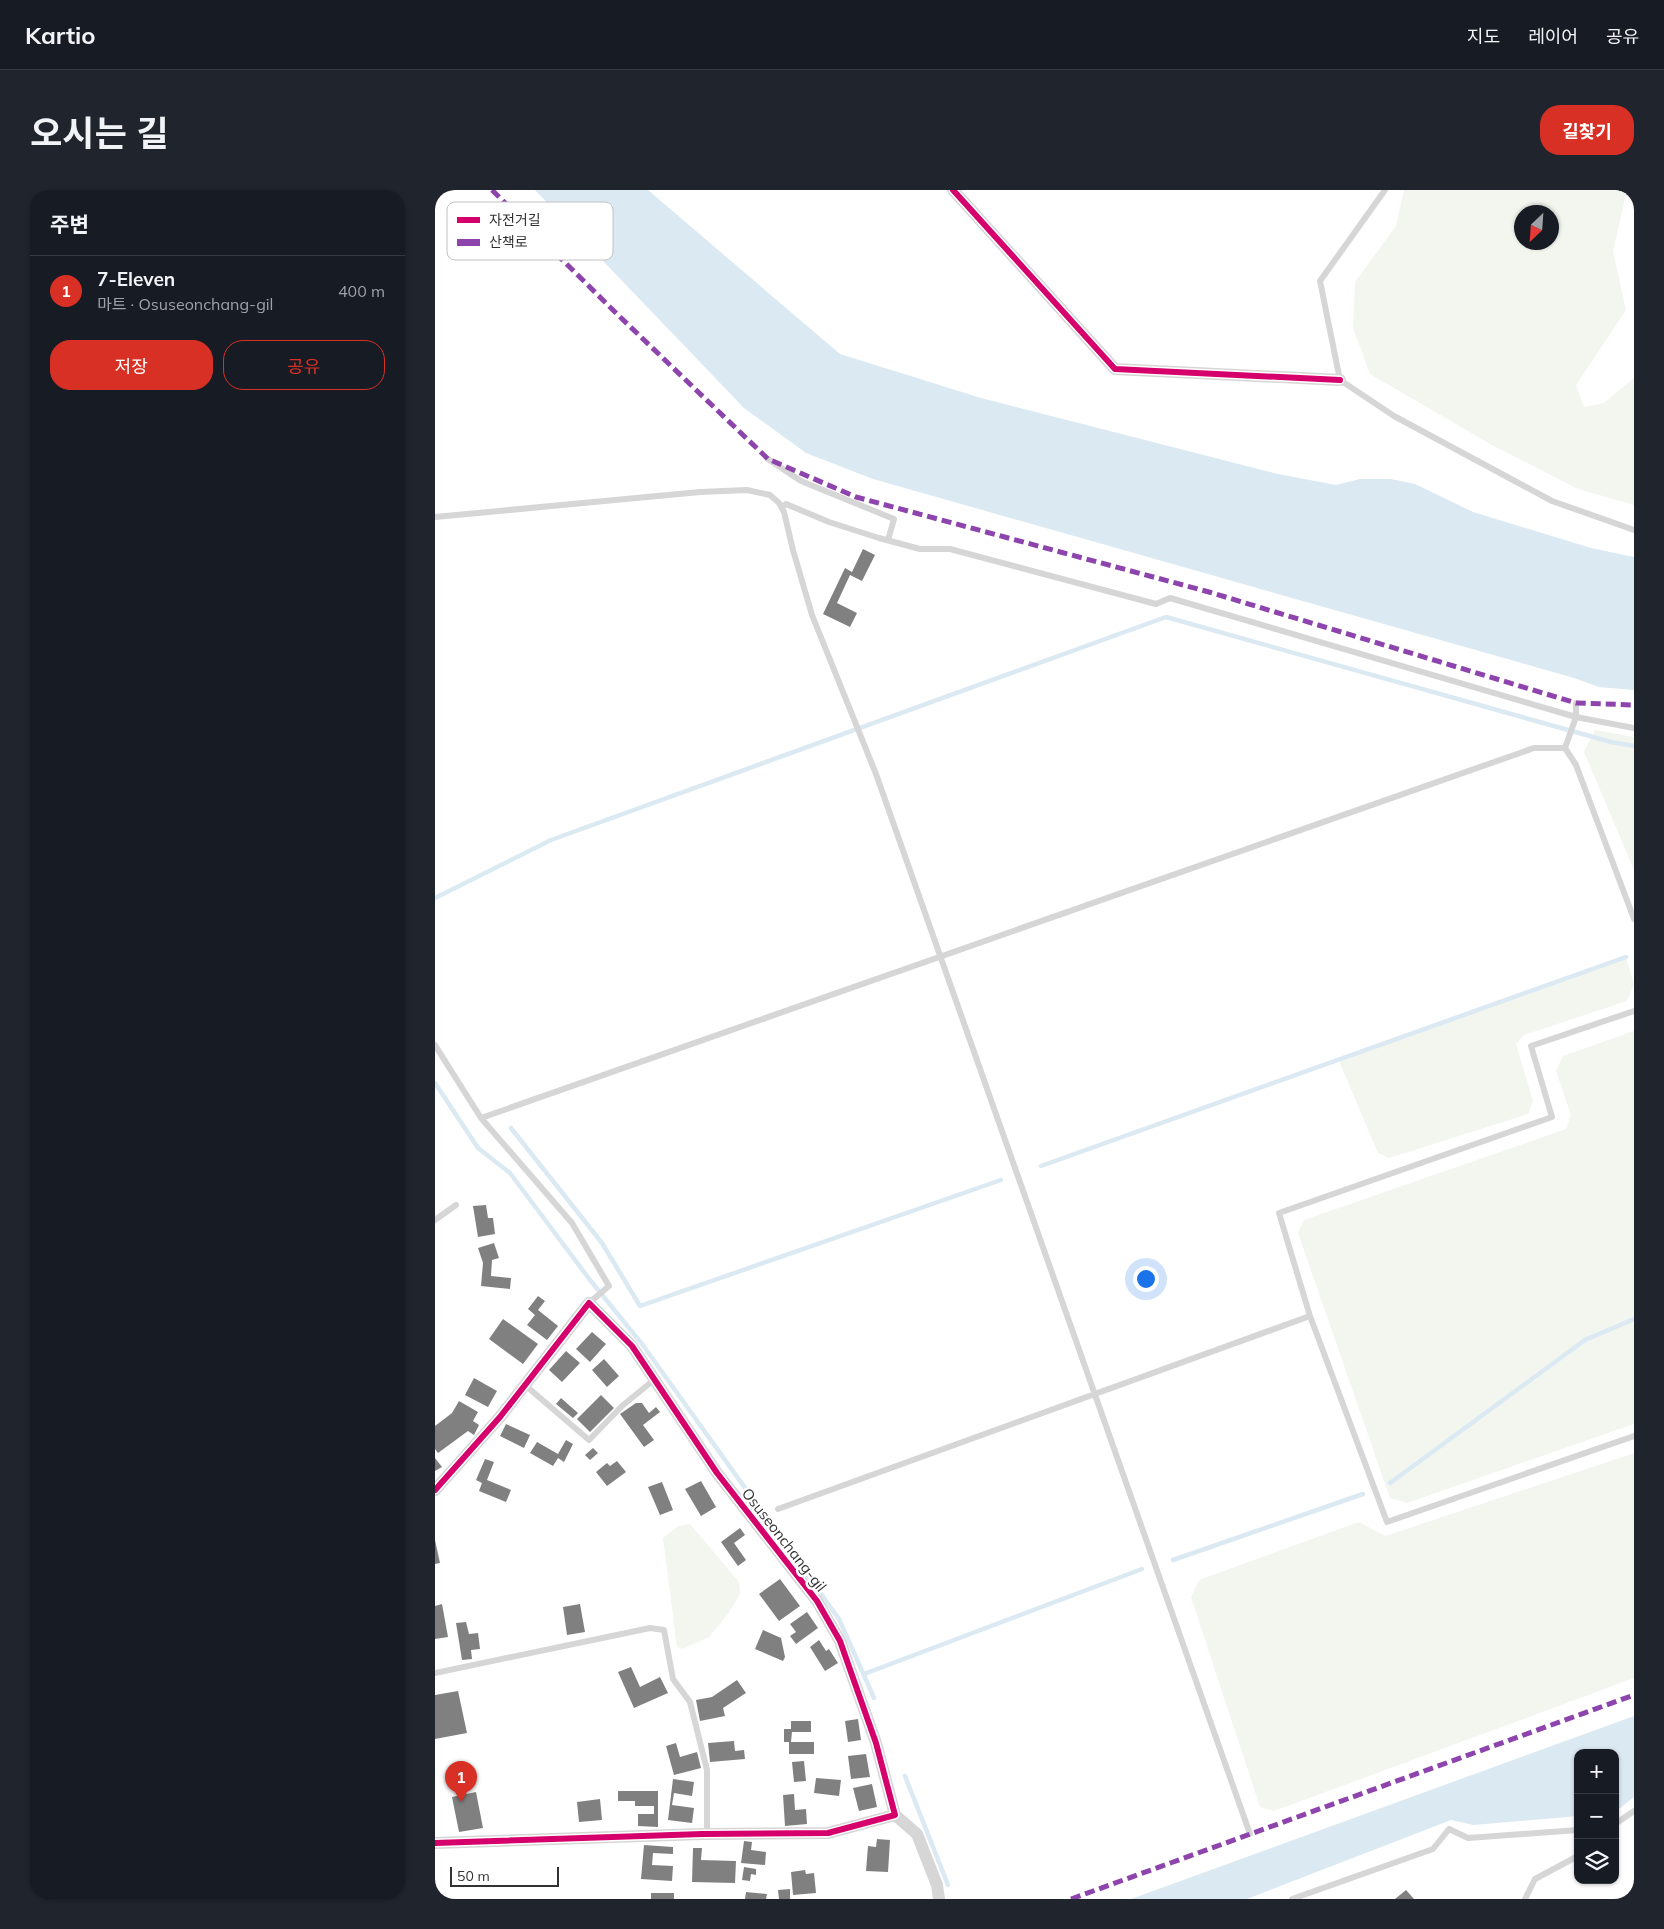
<!DOCTYPE html>
<html lang="ko">
<head>
<meta charset="utf-8">
<style>
	:root { --surface:#171b24; --page:#20242c; --text:#f1f3f6; --muted:#9ea1a6; --line:#363941; --accent:#d93025 }
	body { margin:0; font-family:Mulish,"Noto Sans KR",sans-serif; background:var(--page); color:var(--text) }
	.controls { position:absolute; right:15px; bottom:15px; display:grid; overflow:hidden; border-radius:10px; box-shadow:0 1px 4px #0004 }
	.controls button { width:45px; height:45px; display:grid; place-items:center; padding:0; border:0; border-bottom:1px solid var(--line); background:var(--surface); color:var(--text); font:25px sans-serif }
	.compass { position:absolute; left:1079px; top:15px; width:45px; height:45px; border-radius:50%; background:var(--surface); box-shadow:0 1px 4px #0004; rotate:205deg }
	.scale { position:absolute; left:15px; bottom:12px; width:109px; box-sizing:border-box; padding-left:5px; border:2px solid #323232; border-top:0; font-size:14px; line-height:18px; white-space:nowrap; color:#323232; -webkit-text-stroke:4px #fff; paint-order:stroke }
	.you { position:absolute; left:710px; top:1088px; width:18px; height:18px; margin:-12px; border:4px solid #fff; border-radius:50%; background:#1a73e8; box-shadow:0 0 0 8px #1a73e833 }
	.badge { display:grid; place-items:center; width:32px; height:32px; border-radius:50%; background:var(--accent); color:#fff; font-size:16px; font-weight:700 }
	.pin { position:absolute; translate:-50% -41px; filter:drop-shadow(0 1px 2px #0008) }
	.pin::after { content:''; position:absolute; top:26px; width:18px; height:15px; background:inherit; clip-path:polygon(0 0,100% 0,50% 100%) }
	.list { margin:0; padding:0; list-style:none }
	h2 { display:flex; justify-content:space-between; align-items:center; height:65px; margin:0; padding:0 20px; font-size:21px }
	h2 small { font-size:16px; font-weight:400; color:var(--muted) }
	.list li { display:grid; grid-template-columns:32px 1fr auto; gap:15px; align-items:center; box-sizing:border-box; height:70px; padding:0 20px; border-top:1px solid var(--line) }
	.list b { display:block; font-size:19px; white-space:nowrap }
	.list p { margin:0; font-size:16px; white-space:nowrap; color:var(--muted) }
	.list em { font-size:16px; font-style:normal; color:var(--muted) }
	.actions { display:flex; gap:10px; padding:15px 20px }
	.actions a { flex:1; padding:11px 0; border:1px solid var(--accent); border-radius:20px; text-align:center; font-size:18px; color:var(--accent) }
	.actions .main { background:var(--accent); color:#fff }
	.icon { flex:none; width:28px; height:28px; fill:none; stroke:currentColor; stroke-width:2; stroke-linecap:round; stroke-linejoin:round }
	.map { position:relative; flex:none; width:1199px; height:1709px; overflow:hidden; border-radius:20px }
	header { display:flex; align-items:center; gap:30px; box-sizing:border-box; height:70px; padding:0 25px; background:var(--surface); border-bottom:1px solid var(--line) }
	header strong { font-size:24px }
	nav { display:flex; gap:28px; margin-inline-start:auto; font-size:18px }
	.intro { display:flex; align-items:center; justify-content:space-between; box-sizing:border-box; height:120px; padding:0 30px }
	h1 { margin:0; font-size:35px }
	.button { padding:12px 22px; border-radius:20px; background:var(--accent); color:#fff; font-size:18px; font-weight:700 }
	main { display:flex; gap:30px; padding:0 30px }
	aside { flex:1; background:var(--surface); border-radius:20px; box-shadow:0 1px 4px #0004 }
	.map>svg:first-child { display:block }
	.green { fill:#f2f6ee; fill-rule:evenodd }
	.water { fill:#dbe9f3 }
	.lines { fill:none; stroke-linecap:round; stroke-linejoin:round }
	.stream { stroke:#dbe9f3; stroke-width:4.5 }
	.building { fill:#808080 }
	.service { stroke:#d6d6d6; stroke-width:6 }
	.minor { stroke:#d6d6d6; stroke-width:12 }
	.quiet { stroke:#8e44ad; stroke-width:5; stroke-dasharray:10 5; stroke-linecap:butt }
	.cycleway-casing { stroke:#fff; stroke-width:9 }
	.cycleway { stroke:#d6006c; stroke-width:6 }
	.labels { text-anchor:middle; stroke-width:5; stroke-linejoin:round; paint-order:stroke }
	.street-label { font-size:15px; fill:#323232; stroke:#fff }
	.key { fill:#fff; stroke:#c2c2c2; stroke-width:1 }
	.key-label { font-size:14px; fill:#323232 }
</style>
</head>
<body>
<header>
<strong>Kartio</strong>
<nav><a>지도</a><a>레이어</a><a>공유</a></nav>
</header>
<div class="intro"><h1>오시는 길</h1><a class="button">길찾기</a></div>
<main>
<aside>
<h2>주변<small></small></h2>
<ul class="list">
<li><span class="badge">1</span><div><b>7-Eleven</b><p>마트 · Osuseonchang-gil</p></div><em>400 m</em></li>
</ul>
<div class="actions"><a class="main">저장</a><a>공유</a></div>
</aside>
<div class="map">
<svg width="1199" height="1709" viewBox="0 0 1199 1709">
	<rect width="100%" height="100%" fill="#fff"/>
	<path class="green" d="M 969,0 L 1192,0 L 1178,61 L 1191,120 L 1141,195 L 1149,217 L 1169,213 L 1199,188 L 1199,315 L 1143,299 L 1057,255 L 935,184 L 918,138 L 920,92 L 961,36 ZM 1116,22 L 1116,52 L 1086,52 L 1086,22 Z
		M 1160,540 L 1199,547 L 1199,680 L 1149,562 Z
		M 1191,767 L 1199,794 L 1192,811 L 1089,845 L 1081,854 L 1098,911 L 1093,924 L 954,968 L 943,963 L 904,871 Z
		M 1199,841 L 1199,1234 L 972,1313 L 955,1308 L 863,1043 L 869,1030 L 1131,939 L 1136,925 L 1121,881 L 1128,866 Z
		M 1199,1263 L 1199,1488 L 839,1621 L 825,1617 L 756,1407 L 764,1390 L 924,1332 L 950,1346 Z
		M 255,1334 L 304,1392 L 305,1404 L 293,1424 L 274,1447 L 248,1459 L 242,1457 L 228,1348 L 243,1336 Z"/>
	<path class="water" d="M 100,0 L 213,0 L 405,164 L 546,208 L 843,284 L 901,295 L 925,289 L 956,289 L 980,294 L 1038,322 L 1156,358 L 1199,367 L 1199,500 L 1164,497 L 1139,488 L 438,289 L 371,263 L 309,218 Z
		M 1199,1526 L 1199,1607 L 1180,1622 L 1180,1563 L 1143,1563 L 1143,1626 L 1038,1635 L 1016,1630 L 812,1709 L 696,1709 Z"/>
	<g class="lines">
		<path class="stream" d="M 0,708 L 116,650 L 731,427 L 1176,552 L 1199,556
			M 0,893 L 43,958 L 75,983 L 155,1090 L 207,1154 L 404,1429 L 439,1508
			M 76,938 L 167,1053 L 205,1116 L 566,990
			M 606,976 L 1191,767
			M 955,1293 L 1150,1150 L 1199,1129
			M 738,1370 L 928,1304
			M 429,1484 L 707,1379
			M 470,1586 L 513,1695"/>
	</g>
	<path class="building" d="M 428,359 L 440,365 L 427,391 L 415,385 L 402,413 L 422,423 L 415,437 L 388,424 L 410,378 L 417,382 Z
		M 51,1015 L 53,1028 L 58,1028 L 60,1044 L 43,1047 L 38,1016 Z
		M 59,1053 L 64,1068 L 57,1070 L 56,1086 L 76,1088 L 75,1099 L 46,1096 L 48,1073 L 43,1058 Z
		M 103,1106 L 110,1111 L 103,1120 L 123,1136 L 112,1150 L 92,1135 L 100,1125 L 93,1119 Z
		M 68,1129 L 103,1154 L 88,1174 L 54,1149 Z
		M 157,1142 L 171,1154 L 155,1172 L 141,1159 Z
		M 131,1161 L 145,1173 L 127,1192 L 114,1180 Z
		M 169,1169 L 184,1186 L 172,1197 L 157,1180 Z
		M 39,1188 L 62,1201 L 53,1217 L 30,1205 Z
		M 166,1205 L 179,1218 L 155,1242 L 142,1229 Z
		M 126,1208 L 143,1223 L 138,1228 L 121,1214 Z
		M 24,1211 L 43,1222 L 38,1231 L 44,1235 L 39,1245 L 33,1241 L 3,1263 L 0,1259 L 0,1236 L 17,1223 Z
		M 201,1213 L 207,1213 L 214,1223 L 221,1217 L 225,1222 L 208,1235 L 219,1250 L 209,1257 L 185,1224 Z
		M 71,1234 L 95,1245 L 89,1258 L 65,1246 Z
		M 131,1250 L 138,1254 L 129,1272 L 123,1268 L 118,1276 L 95,1263 L 102,1252 L 123,1264 Z
		M 158,1258 L 163,1263 L 155,1270 L 150,1265 Z
		M 0,1268 L 7,1277 L 0,1281 Z
		M 50,1269 L 59,1272 L 52,1290 L 76,1300 L 71,1312 L 44,1301 L 47,1293 L 41,1290 Z
		M 182,1271 L 191,1282 L 172,1296 L 161,1282 L 172,1273 L 175,1276 Z
		M 266,1291 L 281,1317 L 266,1326 L 250,1299 Z
		M 227,1292 L 238,1320 L 225,1325 L 213,1297 Z
		M 305,1338 L 310,1345 L 299,1353 L 311,1370 L 303,1376 L 286,1352 Z
		M 0,1350 L 5,1373 L 0,1374 Z
		M 345,1389 L 365,1416 L 344,1431 L 324,1404 Z
		M 7,1414 L 13,1447 L 0,1449 L 0,1416 Z
		M 145,1414 L 150,1442 L 132,1445 L 128,1417 Z
		M 372,1422 L 383,1438 L 361,1454 L 355,1446 L 361,1442 L 355,1434 Z
		M 31,1432 L 34,1444 L 43,1443 L 45,1459 L 36,1460 L 37,1469 L 27,1470 L 21,1433 Z
		M 328,1440 L 346,1448 L 350,1467 L 348,1471 L 320,1459 Z
		M 384,1450 L 391,1461 L 394,1459 L 403,1473 L 390,1481 L 375,1457 Z
		M 196,1477 L 205,1497 L 225,1487 L 233,1503 L 199,1518 L 183,1482 Z
		M 302,1490 L 311,1503 L 288,1518 L 290,1526 L 265,1531 L 261,1510 L 277,1507 Z
		M 23,1501 L 32,1543 L 0,1549 L 0,1505 Z
		M 423,1529 L 426,1550 L 413,1552 L 410,1531 Z
		M 356,1531 L 376,1531 L 376,1542 L 357,1542 L 356,1552 L 379,1552 L 379,1564 L 354,1564 L 354,1552 L 349,1552 L 349,1539 L 356,1539 Z
		M 299,1551 L 300,1561 L 309,1560 L 310,1569 L 275,1572 L 273,1553 Z
		M 241,1553 L 245,1567 L 262,1562 L 266,1578 L 239,1585 L 231,1556 Z
		M 431,1564 L 435,1587 L 416,1589 L 413,1566 Z
		M 369,1571 L 371,1591 L 359,1592 L 357,1572 Z
		M 381,1588 L 406,1590 L 404,1606 L 379,1603 Z
		M 238,1589 L 259,1592 L 257,1606 L 239,1603 L 237,1615 L 259,1618 L 257,1633 L 233,1630 Z
		M 437,1594 L 442,1617 L 424,1621 L 418,1598 Z
		M 183,1601 L 223,1601 L 223,1637 L 203,1636 L 203,1624 L 219,1624 L 219,1616 L 200,1616 L 200,1611 L 183,1611 Z
		M 41,1602 L 48,1638 L 24,1642 L 17,1607 Z
		M 359,1604 L 360,1620 L 371,1619 L 372,1634 L 350,1636 L 348,1605 Z
		M 165,1609 L 167,1630 L 144,1632 L 142,1612 Z
		M 442,1649 L 455,1650 L 453,1682 L 431,1681 L 433,1656 L 441,1657 Z
		M 309,1651 L 317,1652 L 316,1660 L 331,1662 L 330,1675 L 306,1673 Z
		M 209,1655 L 238,1657 L 238,1664 L 218,1663 L 217,1675 L 238,1676 L 237,1691 L 206,1689 Z
		M 258,1658 L 267,1658 L 266,1670 L 301,1671 L 300,1693 L 257,1692 Z
		M 309,1677 L 321,1679 L 321,1685 L 316,1684 L 315,1691 L 307,1690 Z
		M 370,1680 L 371,1684 L 379,1683 L 381,1703 L 358,1705 L 356,1682 Z
		M 355,1699 L 355,1709 L 344,1709 L 343,1700 Z
		M 971,1700 L 979,1709 L 960,1709 Z
		M 311,1702 L 332,1704 L 331,1709 L 310,1709 Z
		M 216,1703 L 239,1703 L 239,1709 L 216,1709 Z"/>
	<g class="lines">
		<path class="service" d="M 950,0 L 885,91 L 905,190 L 959,226 L 1117,311 L 1199,340
			M 333,269 L 366,291 L 459,329 L 453,350
			M 347,317 L 351,314 L 394,332 L 444,348 L 485,359 L 515,359 L 721,414 L 735,408 L 1141,527 L 1199,538
			M 0,327 L 265,302 L 312,300 L 335,305 L 344,313 L 349,322 L 358,360 L 377,425 L 441,584 L 815,1644
			M 1130,558 L 1141,527 L 1141,513
			M 1199,821 L 1096,856 L 1117,927 L 844,1023 L 875,1126 L 952,1332 L 1199,1246
			M 0,855 L 46,928 L 137,1033 L 174,1096 L 154,1113
			M 46,928 L 1099,558 L 1130,558 L 1141,575 L 1199,729
			M 0,1030 L 21,1015
			M 90,1195 L 154,1250 L 187,1216 L 220,1189
			M 343,1319 L 875,1126
			M 0,1483 L 215,1438 L 229,1440 L 238,1489 L 255,1512 L 272,1580 L 272,1644
			M 1180,1634 L 1199,1621
			M 857,1709 L 998,1659 L 1014,1639 L 1033,1648 L 1143,1640
			M 1090,1709 L 1100,1689 L 1143,1666"/>
		<path class="minor" d="M 518,0 L 680,179 L 905,190
			M 0,1300 L 65,1227 L 154,1113 L 197,1156 L 282,1283 L 382,1411 L 405,1451 L 424,1505 L 441,1553 L 460,1625 L 393,1643 L 267,1644 L 0,1653
			M 460,1625 L 482,1644 L 502,1695 L 504,1709"/>
		<path class="quiet" d="M 57,0 L 182,124 L 333,269 L 421,307 L 774,402 L 1141,513 L 1199,515
			M 636,1709 L 1199,1505"/>
		<defs>
			<path id="cycleway" d="M 518,0 L 680,179 L 905,190
				M 0,1300 L 65,1227 L 154,1113 L 197,1156 L 282,1283 L 382,1411 L 405,1451 L 424,1505 L 441,1553 L 460,1625 L 393,1643 L 267,1644 L 0,1653"/>
		</defs>
		<use href="#cycleway" class="cycleway-casing"/>
		<use href="#cycleway" class="cycleway"/>
	</g>
	<g class="labels">
		<g class="street-label">
			<text transform="translate(349 1350) rotate(52)" y="5">Osuseonchang-gil</text>
		</g>
	</g>
	<rect x="12" y="12" width="166" height="58" rx="8" class="key"/>
	<rect x="22" y="27" width="23" height="6" fill="#d6006c"/>
	<rect x="22" y="49" width="23" height="7" fill="#8e44ad"/>
	<g class="key-label">
		<text x="54" y="35">자전거길</text>
		<text x="54" y="57">산책로</text>
	</g>
</svg>
<div class="controls">
<button>+</button>
<button>−</button>
<button><svg class="icon" aria-label="layers" viewBox="0 0 24 24"><path d="M12 4l9 5-9 5-9-5zM3 14l9 5 9-5"/></svg></button>
</div>
<svg class="compass" viewBox="-18 -18 36 36"><path d="M0-13l5 13h-10z" fill="#e53935"/><path d="M0 13l5-13h-10z" fill="#9ea1a6"/></svg>
<div class="scale">50 m</div>
<div class="you"></div>
<div class="pin badge" style="left:26px;top:1612px">1</div>
</div>
</main>
</body>
</html>
